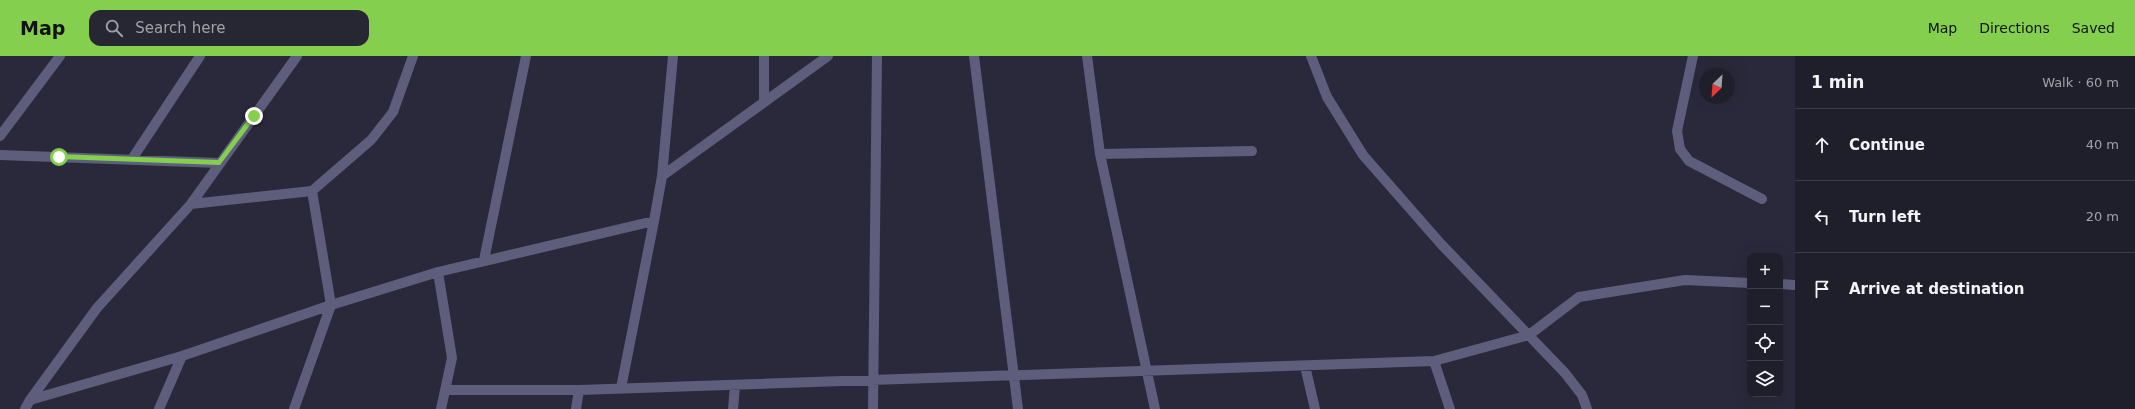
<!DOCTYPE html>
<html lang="en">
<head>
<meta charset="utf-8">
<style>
	:root { --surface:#1f1f2c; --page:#272734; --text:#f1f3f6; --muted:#a1a2a9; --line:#3c3d48; --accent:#84cf4d }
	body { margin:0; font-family:"DejaVu Sans",sans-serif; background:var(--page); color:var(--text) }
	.controls { position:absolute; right:12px; bottom:12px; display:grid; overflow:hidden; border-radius:8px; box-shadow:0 4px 16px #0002 }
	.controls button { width:36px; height:36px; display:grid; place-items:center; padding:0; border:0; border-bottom:1px solid var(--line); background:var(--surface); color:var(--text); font:20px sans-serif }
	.compass { position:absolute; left:1699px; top:12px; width:36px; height:36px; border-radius:50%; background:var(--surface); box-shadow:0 4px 16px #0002; rotate:205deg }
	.stop { position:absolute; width:12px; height:12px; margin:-9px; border:3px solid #84cf4d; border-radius:50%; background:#fff }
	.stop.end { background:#84cf4d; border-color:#fff; box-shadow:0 1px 4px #0008 }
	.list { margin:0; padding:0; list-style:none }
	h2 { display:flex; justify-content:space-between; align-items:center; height:52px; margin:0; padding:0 16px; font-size:17px }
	h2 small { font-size:13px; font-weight:400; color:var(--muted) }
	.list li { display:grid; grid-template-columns:26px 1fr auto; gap:12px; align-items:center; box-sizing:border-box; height:72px; padding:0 16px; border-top:1px solid var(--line) }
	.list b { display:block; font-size:15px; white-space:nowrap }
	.list em { font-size:13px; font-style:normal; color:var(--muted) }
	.icon { flex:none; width:22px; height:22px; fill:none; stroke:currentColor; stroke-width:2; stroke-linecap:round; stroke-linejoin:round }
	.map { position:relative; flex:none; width:1795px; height:353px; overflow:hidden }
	header { display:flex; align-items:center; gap:24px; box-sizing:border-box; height:56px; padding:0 20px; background:var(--accent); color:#111 }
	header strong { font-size:19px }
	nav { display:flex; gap:22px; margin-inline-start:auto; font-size:14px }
	.search { width:280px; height:36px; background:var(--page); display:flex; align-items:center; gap:10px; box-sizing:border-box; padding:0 14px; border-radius:12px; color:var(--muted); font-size:15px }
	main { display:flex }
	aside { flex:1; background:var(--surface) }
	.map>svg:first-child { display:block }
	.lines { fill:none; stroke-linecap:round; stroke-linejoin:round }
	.minor { stroke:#5e5e7c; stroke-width:10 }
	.route { fill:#84cf4d }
</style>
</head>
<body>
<header>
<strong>Map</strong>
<div class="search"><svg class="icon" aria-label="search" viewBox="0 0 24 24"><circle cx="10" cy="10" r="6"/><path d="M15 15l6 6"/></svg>Search here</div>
<nav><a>Map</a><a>Directions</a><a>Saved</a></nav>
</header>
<main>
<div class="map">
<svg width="1795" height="353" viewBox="0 0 1795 353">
	<rect width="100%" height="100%" fill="#29293b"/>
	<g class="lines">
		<path class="minor" d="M 764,0 L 764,46
			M 974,0 L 1018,353
			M 1087,0 L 1100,98 L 1155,353
			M 1311,0 L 1327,41 L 1363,99 L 1441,188 L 1565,317 L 1582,339 L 1587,353
			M 1693,0 L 1677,75 L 1680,93 L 1689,105 L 1762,143
			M 0,80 L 60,0
			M 1100,98 L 1252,95
			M 0,99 L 220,107
			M 132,103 L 200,0
			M 662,120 L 828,0
			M 312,135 L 371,84 L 393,56 L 413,0
			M 191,148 L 312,135 L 331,249 L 294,353
			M 484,204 L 526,0
			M 438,216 L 452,302 L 441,353
			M 1780,228 L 1795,229
			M 1434,305 L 1450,353
			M 1305,310 L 1315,353
			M 621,332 L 654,165
			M 445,334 L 579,334
			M 30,344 L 97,252 L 191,148 L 297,0
			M 25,353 L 30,344 L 182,300 L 331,249 L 438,216 L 654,165 L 662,120 L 673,0
			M 159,353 L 182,300
			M 576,353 L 579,334 L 1434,305 L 1529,279 L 1579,241 L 1685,224 L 1750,227
			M 733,353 L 735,330
			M 873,353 L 877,0"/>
	</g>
	<path class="route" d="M 252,58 L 257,60 L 220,109 L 59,103 L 56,101 L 59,98 L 218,104 Z"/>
</svg>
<div class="controls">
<button>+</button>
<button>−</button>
<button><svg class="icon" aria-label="locate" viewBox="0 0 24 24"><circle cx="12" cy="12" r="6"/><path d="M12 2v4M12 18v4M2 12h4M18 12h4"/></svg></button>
<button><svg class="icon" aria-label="layers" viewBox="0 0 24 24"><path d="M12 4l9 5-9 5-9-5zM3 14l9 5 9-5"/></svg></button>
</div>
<svg class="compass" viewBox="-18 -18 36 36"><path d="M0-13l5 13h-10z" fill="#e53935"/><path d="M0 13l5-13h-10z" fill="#a1a2a9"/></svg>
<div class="stop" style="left:59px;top:101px"></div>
<div class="stop end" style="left:254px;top:60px"></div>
</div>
<aside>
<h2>1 min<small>Walk · 60 m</small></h2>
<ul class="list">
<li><svg class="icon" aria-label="ahead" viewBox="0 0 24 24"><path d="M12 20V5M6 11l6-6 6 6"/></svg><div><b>Continue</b></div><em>40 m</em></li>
<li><svg class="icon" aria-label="left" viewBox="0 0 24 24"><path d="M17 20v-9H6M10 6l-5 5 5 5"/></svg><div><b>Turn left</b></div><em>20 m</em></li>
<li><svg class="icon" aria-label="arrive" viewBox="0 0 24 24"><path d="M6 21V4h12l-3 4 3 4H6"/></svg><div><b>Arrive at destination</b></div></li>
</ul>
</aside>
</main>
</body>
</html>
